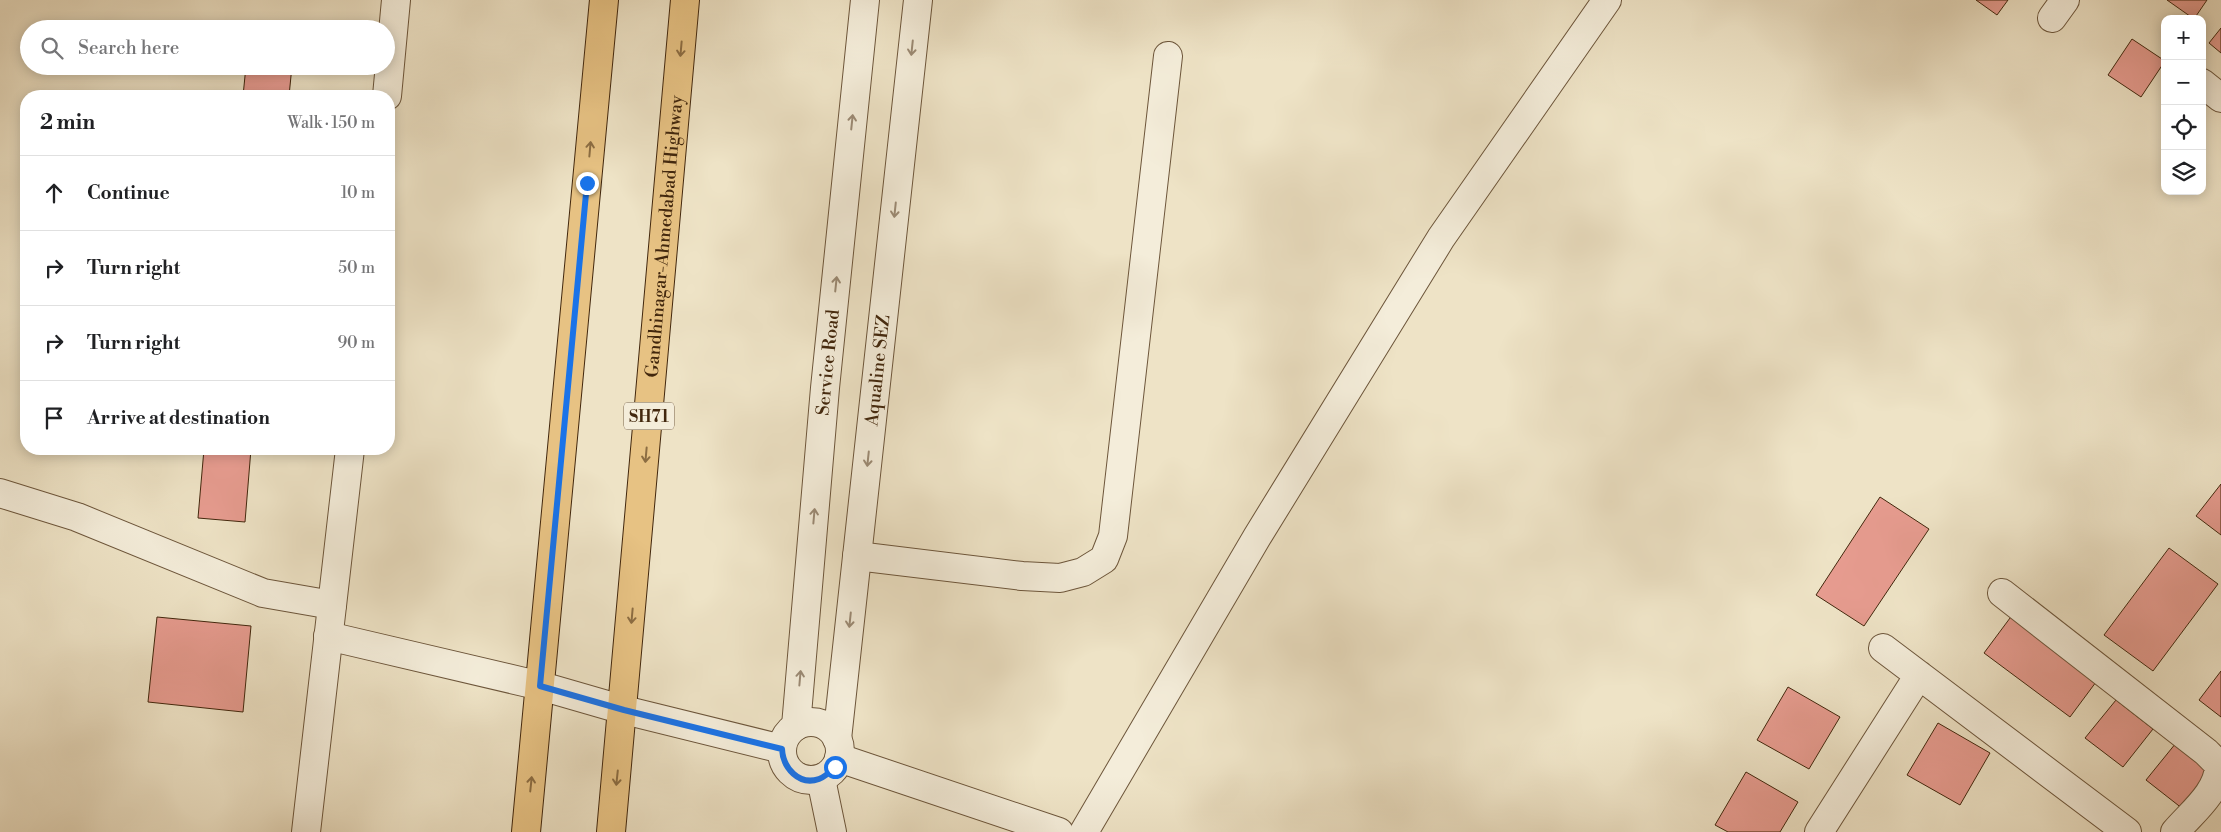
<!DOCTYPE html>
<html lang="en">
<head>
<meta charset="utf-8">
<style>
	:root { --surface:#fff; --page:#f6f6f6; --text:#202124; --muted:#757577; --line:#e0e0e0 }
	body { margin:0; font-family:"Libre Bodoni",serif; background:var(--page); color:var(--text) }
	.controls { position:absolute; right:15px; top:15px; display:grid; overflow:hidden; border-radius:10px; box-shadow:0 2px 12px #0003 }
	.controls button { width:45px; height:45px; display:grid; place-items:center; padding:0; border:0; border-bottom:1px solid var(--line); background:var(--surface); color:var(--text); font:25px sans-serif }
	.stop { position:absolute; width:15px; height:15px; margin:-11px; border:4px solid #1a73e8; border-radius:50%; background:#fff }
	.stop.end { background:#1a73e8; border-color:#fff; box-shadow:0 1px 5px #0008 }
	.list { margin:0; padding:0; list-style:none }
	h2 { display:flex; justify-content:space-between; align-items:center; height:65px; margin:0; padding:0 20px; font-size:21px }
	h2 small { font-size:16px; font-weight:400; color:var(--muted) }
	.list li { display:grid; grid-template-columns:32px 1fr auto; gap:15px; align-items:center; box-sizing:border-box; height:75px; padding:0 20px; border-top:1px solid var(--line) }
	.list b { display:block; font-size:19px; white-space:nowrap }
	.list em { font-size:16px; font-style:normal; color:var(--muted) }
	.icon { flex:none; width:28px; height:28px; fill:none; stroke:currentColor; stroke-width:2; stroke-linecap:round; stroke-linejoin:round }
	.map { position:relative; flex:none; width:2221px; height:832px; overflow:hidden }
	.search { position:absolute; background:var(--surface); box-shadow:0 2px 12px #0003; left:20px; top:20px; width:375px; height:55px; display:flex; align-items:center; gap:12px; box-sizing:border-box; padding:0 18px; border-radius:28px; color:var(--muted); font-size:19px }
	.panel { position:absolute; background:var(--surface); box-shadow:0 2px 12px #0003; left:20px; top:90px; width:375px; height:365px; border-radius:20px }
	.map>svg:first-child { display:block }
	.building { fill:#e79c90; stroke:#42270d }
	.lines { fill:none; stroke-linecap:round; stroke-linejoin:round }
	.minor-casing { stroke:#6d563b; stroke-width:30 }
	.tertiary-casing { stroke:#6d563b; stroke-width:30 }
	.primary-casing { stroke:#42270d; stroke-width:30 }
	.minor { stroke:#f4edda; stroke-width:28 }
	.tertiary { stroke:#f4edda; stroke-width:28 }
	.primary { stroke:#e7c283; stroke-width:28 }
	.oneway { stroke:#9b8a74 }
	.oneway2 { stroke:#8c6d42 }
	.route { stroke:#1a73e8; stroke-width:6 }
	.labels { text-anchor:middle; stroke-width:4.5; stroke-linejoin:round; paint-order:stroke }
	.shield { fill:#f4edda; stroke:#77624a; stroke-width:1 }
	.shield-label { font-size:16px; font-weight:bold; fill:#42270d }
	.street-label { font-size:18px; fill:#42270d; stroke:#f4edda }
</style>
</head>
<body>
<div class="map">
<svg width="2221" height="832" viewBox="0 0 2221 832">
	<rect width="100%" height="100%" fill="#eee3c6"/>
	<filter id="stains"><feTurbulence type="fractalNoise" baseFrequency=".004" numOctaves="4"/><feColorMatrix values="0 0 0 0 .2 0 0 0 0 .09 0 0 0 0 .02 0 0 0 .5 -.17"/></filter>
	<radialGradient id="worn" r=".72"><stop offset=".6" stop-color="#630" stop-opacity="0"/><stop offset="1" stop-color="#630" stop-opacity=".3"/></radialGradient>
	<path class="building" d="M 1976,0 L 2008,0 L 1997,15 Z
		M 2167,0 L 2207,0 L 2194,19 Z
		M 2221,28 L 2221,53 L 2209,43 Z
		M 2132,39 L 2165,61 L 2141,97 L 2108,75 Z
		M 246,66 L 292,66 L 289,96 L 243,96 Z
		M 204,449 L 251,449 L 245,522 L 198,518 Z
		M 2221,484 L 2221,535 L 2196,516 Z
		M 1880,497 L 1929,529 L 1864,626 L 1816,595 Z
		M 2169,548 L 2218,584 L 2153,671 L 2104,635 Z
		M 2013,614 L 2099,678 L 2070,717 L 1984,653 Z
		M 157,617 L 251,626 L 243,712 L 148,702 Z
		M 2221,671 L 2221,717 L 2199,700 Z
		M 1788,687 L 1840,717 L 1809,769 L 1757,740 Z
		M 2116,700 L 2153,729 L 2123,767 L 2085,738 Z
		M 1938,723 L 1990,753 L 1960,805 L 1907,775 Z
		M 2176,743 L 2213,772 L 2183,809 L 2146,780 Z
		M 1746,772 L 1798,802 L 1780,832 L 1728,832 L 1715,825 Z"/>
	<g class="lines">
		<defs>
			<path id="minor" d="M 2052,18 L 2065,0
				M 2202,83 L 2221,98
				M 0,493 L 77,517 L 263,593 L 332,605
				M 857,556 L 1022,576 L 1060,578 L 1083,572 L 1104,559 L 1113,536 L 1168,56
				M 2002,593 L 2206,752 L 2219,765 C 2219,792 2191,813 2175,832
				M 1883,648 L 2127,832
				M 1084,832 L 1257,537 L 1441,238 L 1607,0
				M 1819,832 L 1919,675"/>
			<g id="tertiary">
				<path d="M 387,96 L 396,0"/>
				<path d="M 328,636 L 541,686 L 624,710 L 782,749"/>
				<circle cx="811" cy="751" r="29"/>
				<path id="s1" d="M 796,726 L 825,388 L 865,0"/>
				<path id="s2" d="M 837,739 L 918,0"/>
				<path d="M 839,758 L 1059,832"/>
				<path d="M 821,779 L 832,832"/>
				<path d="M 306,832 L 350,449"/>
			</g>
			<g id="primary">
				<path d="M 526,832 L 604,0"/>
				<path id="s3" d="M 611,832 L 685,0"/>
			</g>
		</defs>
		<use href="#minor" class="minor-casing"/>
		<use href="#tertiary" class="tertiary-casing"/>
		<use href="#primary" class="primary-casing"/>
		<use href="#minor" class="minor"/>
		<use href="#tertiary" class="tertiary"/>
		<use href="#primary" class="primary"/>
	</g>
	<defs><path id="oneway-shaft" d="M-6 0H5M1.5-3L5.5 0L1.5 3" fill="none" stroke-width="1.6" stroke-linecap="round" stroke-linejoin="round" transform="scale(1.25)"/></defs>
	<g class="oneway">
		<use href="#oneway-shaft" transform="translate(912 48) rotate(96)"/>
		<use href="#oneway-shaft" transform="translate(852 122) rotate(-84)"/>
		<use href="#oneway-shaft" transform="translate(895 210) rotate(96)"/>
		<use href="#oneway-shaft" transform="translate(836 284) rotate(-84)"/>
		<use href="#oneway-shaft" transform="translate(868 459) rotate(96)"/>
		<use href="#oneway-shaft" transform="translate(814 516) rotate(-85)"/>
		<use href="#oneway-shaft" transform="translate(850 620) rotate(96)"/>
		<use href="#oneway-shaft" transform="translate(800 678) rotate(-85)"/>
	</g>
	<g class="oneway2">
		<use href="#oneway-shaft" transform="translate(681 49) rotate(95)"/>
		<use href="#oneway-shaft" transform="translate(590 149) rotate(-85)"/>
		<use href="#oneway-shaft" transform="translate(646 455) rotate(95)"/>
		<use href="#oneway-shaft" transform="translate(632 616) rotate(95)"/>
		<use href="#oneway-shaft" transform="translate(617 778) rotate(96)"/>
		<use href="#oneway-shaft" transform="translate(531 784) rotate(-84)"/>
	</g>
	<g class="lines">
		<path class="route" d="M 587,183 L 540,686 L 624,710 L 782,749 C 783,768 799,786 819,779 C 825,777 831,771 835,767"/>
	</g>
	<g class="labels">
		<rect class="shield" x="624" y="402.5" width="50" height="27" rx="4"/>
		<g class="shield-label">
			<text x="649" y="422">SH71</text>
		</g>
		<g class="street-label">
			<text dy="6" stroke="none"><textPath href="#s3" startOffset="598">Gandhinagar-Ahmedabad Highway</textPath></text>
			<text dy="6" stroke="none"><textPath href="#s1" startOffset="365">Service Road</textPath></text>
			<text dy="6" stroke="none"><textPath href="#s2" startOffset="371">Aqualine SEZ</textPath></text>
		</g>
	</g>
	<rect width="100%" height="100%" filter="url(#stains)"/>
	<rect width="100%" height="100%" fill="url(#worn)"/>
</svg>
<div class="controls">
<button>+</button>
<button>−</button>
<button><svg class="icon" aria-label="locate" viewBox="0 0 24 24"><circle cx="12" cy="12" r="6"/><path d="M12 2v4M12 18v4M2 12h4M18 12h4"/></svg></button>
<button><svg class="icon" aria-label="layers" viewBox="0 0 24 24"><path d="M12 4l9 5-9 5-9-5zM3 14l9 5 9-5"/></svg></button>
</div>
<div class="stop" style="left:835px;top:767px"></div>
<div class="stop end" style="left:587px;top:183px"></div>
<div class="search"><svg class="icon" aria-label="search" viewBox="0 0 24 24"><circle cx="10" cy="10" r="6"/><path d="M15 15l6 6"/></svg>Search here</div>
<section class="panel">
<h2>2 min<small>Walk · 150 m</small></h2>
<ul class="list">
<li><svg class="icon" aria-label="ahead" viewBox="0 0 24 24"><path d="M12 20V5M6 11l6-6 6 6"/></svg><div><b>Continue</b></div><em>10 m</em></li>
<li><svg class="icon" aria-label="right" viewBox="0 0 24 24"><path d="M7 20v-9h11M14 6l5 5-5 5"/></svg><div><b>Turn right</b></div><em>50 m</em></li>
<li><svg class="icon" aria-label="right" viewBox="0 0 24 24"><path d="M7 20v-9h11M14 6l5 5-5 5"/></svg><div><b>Turn right</b></div><em>90 m</em></li>
<li><svg class="icon" aria-label="arrive" viewBox="0 0 24 24"><path d="M6 21V4h12l-3 4 3 4H6"/></svg><div><b>Arrive at destination</b></div></li>
</ul>
</section>
</div>
</body>
</html>
